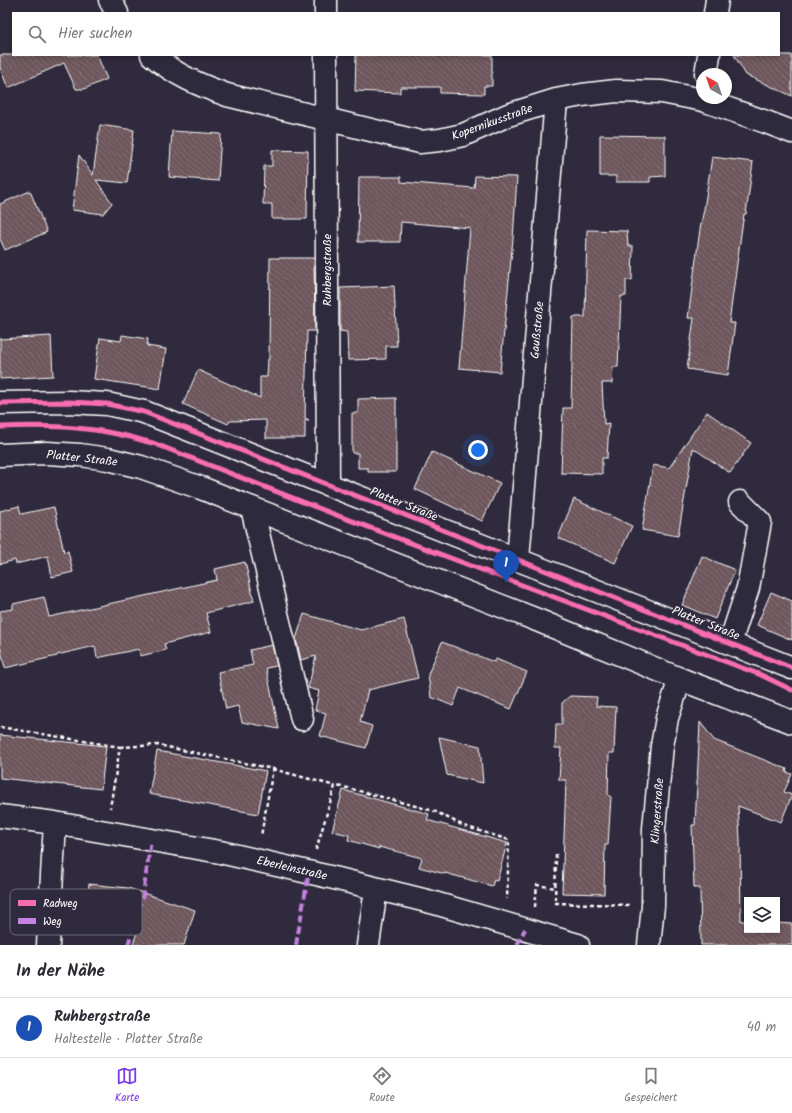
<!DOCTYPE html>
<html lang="de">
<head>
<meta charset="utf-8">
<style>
	:root { --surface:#fff; --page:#f7f7f7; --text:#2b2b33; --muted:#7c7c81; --line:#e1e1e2; --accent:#7c3aed }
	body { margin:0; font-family:Kalam,sans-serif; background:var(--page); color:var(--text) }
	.controls { position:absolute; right:12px; bottom:12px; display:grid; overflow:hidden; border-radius:0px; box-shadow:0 2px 6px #0003 }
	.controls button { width:36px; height:36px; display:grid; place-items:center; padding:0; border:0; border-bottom:1px solid var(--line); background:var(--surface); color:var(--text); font:20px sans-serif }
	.compass { position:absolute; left:696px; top:68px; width:36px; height:36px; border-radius:50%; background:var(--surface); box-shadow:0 2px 6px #0003; rotate:320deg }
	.you { position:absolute; left:478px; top:450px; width:14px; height:14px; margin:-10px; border:3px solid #fff; border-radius:50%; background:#1a73e8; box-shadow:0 0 0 6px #1a73e833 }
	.badge { display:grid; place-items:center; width:26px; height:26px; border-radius:50%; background:var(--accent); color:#fff; font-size:13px; font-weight:700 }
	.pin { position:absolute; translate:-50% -33px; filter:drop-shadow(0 1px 2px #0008) }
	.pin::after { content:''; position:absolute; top:21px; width:14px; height:12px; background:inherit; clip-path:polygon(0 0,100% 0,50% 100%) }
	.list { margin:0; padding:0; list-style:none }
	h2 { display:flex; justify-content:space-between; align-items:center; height:52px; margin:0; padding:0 16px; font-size:17px }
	h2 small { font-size:13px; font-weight:400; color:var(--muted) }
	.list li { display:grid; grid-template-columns:26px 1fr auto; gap:12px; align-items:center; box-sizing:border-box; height:60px; padding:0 16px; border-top:1px solid var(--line) }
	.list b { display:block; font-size:15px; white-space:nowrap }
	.list p { margin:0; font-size:13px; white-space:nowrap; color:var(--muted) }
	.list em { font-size:13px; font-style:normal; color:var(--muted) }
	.icon { flex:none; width:22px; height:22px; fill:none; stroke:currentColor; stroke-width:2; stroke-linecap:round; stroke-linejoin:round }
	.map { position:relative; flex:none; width:792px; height:945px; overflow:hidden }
	.search { position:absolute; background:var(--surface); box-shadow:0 2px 6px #0003; left:12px; right:12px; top:12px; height:44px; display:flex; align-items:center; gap:10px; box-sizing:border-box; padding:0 14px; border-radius:0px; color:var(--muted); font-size:15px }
	.sheet { height:112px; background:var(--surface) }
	nav { display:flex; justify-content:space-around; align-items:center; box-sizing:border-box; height:56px; border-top:1px solid var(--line); background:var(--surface); font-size:11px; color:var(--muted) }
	nav a { display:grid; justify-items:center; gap:2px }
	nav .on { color:var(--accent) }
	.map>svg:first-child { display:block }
	.building { fill:url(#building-back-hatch); stroke:#fff }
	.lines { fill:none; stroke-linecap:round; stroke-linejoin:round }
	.minor-casing { stroke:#fff; stroke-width:25 }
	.major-casing { stroke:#fff; stroke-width:25 }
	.path { stroke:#fff; stroke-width:2.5; stroke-dasharray:4 3; stroke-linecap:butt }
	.minor { stroke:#2f2a3d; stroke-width:22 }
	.major { stroke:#2f2a3d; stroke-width:22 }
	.quiet { stroke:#c483df; stroke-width:4; stroke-dasharray:8 4; stroke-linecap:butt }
	.cycleway-casing { stroke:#2f2a3d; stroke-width:8 }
	.cycleway { stroke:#f96db3; stroke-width:5 }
	.labels { text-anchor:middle; stroke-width:3; stroke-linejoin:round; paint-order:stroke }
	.street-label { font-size:12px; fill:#fff; stroke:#2f2a3d }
	.key { fill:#2f2a3d; stroke:#6d6a77; stroke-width:1 }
	.key-label { font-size:11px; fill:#fff }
</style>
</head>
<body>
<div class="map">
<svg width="792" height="945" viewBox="0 0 792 945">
	<defs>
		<pattern id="building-back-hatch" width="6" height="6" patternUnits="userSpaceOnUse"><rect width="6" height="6" fill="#6d565c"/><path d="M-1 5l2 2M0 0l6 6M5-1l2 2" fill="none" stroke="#836f74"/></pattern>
	</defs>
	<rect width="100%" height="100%" fill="#2f2a3d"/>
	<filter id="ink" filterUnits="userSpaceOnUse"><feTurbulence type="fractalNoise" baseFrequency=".025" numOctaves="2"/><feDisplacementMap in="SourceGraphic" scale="8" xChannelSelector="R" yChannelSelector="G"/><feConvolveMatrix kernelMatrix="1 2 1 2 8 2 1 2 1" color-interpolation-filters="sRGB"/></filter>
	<g filter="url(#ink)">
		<path class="building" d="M 0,55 L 97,55 L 107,79 L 84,89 L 76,89 L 64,63 L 8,88 L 0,68 Z
			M 356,55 L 492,55 L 492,86 L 484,86 L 484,94 L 440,93 L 440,87 L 400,87 L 400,93 L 355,91 Z
			M 734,55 L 792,55 L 792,96 L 746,75 Z
			M 100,125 L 134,130 L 127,183 L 96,180 L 112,203 L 103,214 L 72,210 L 79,155 L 93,175 Z
			M 172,131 L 221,134 L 218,181 L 169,177 Z
			M 600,135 L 665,136 L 665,176 L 650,177 L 650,182 L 616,182 L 616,176 L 600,176 Z
			M 272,150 L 308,151 L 307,219 L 272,219 L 272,204 L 263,204 L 264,166 L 272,166 Z
			M 712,157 L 753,162 L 746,214 L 744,214 L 741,234 L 729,323 L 735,323 L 728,375 L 687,369 L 694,318 L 688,318 L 700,229 L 704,209 Z
			M 475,176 L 517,177 L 513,239 L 500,372 L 459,368 L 470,228 L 401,222 L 400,242 L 358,242 L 359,177 L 401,177 L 401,182 L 474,188 Z
			M 30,191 L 47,232 L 5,250 L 0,239 L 0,204 Z
			M 587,230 L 627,231 L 628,246 L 633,246 L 632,280 L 626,280 L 626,296 L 621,296 L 618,367 L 613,367 L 612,383 L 602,383 L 604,424 L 609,423 L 607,458 L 602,458 L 602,474 L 561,473 L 563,408 L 571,408 L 573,317 L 585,317 Z
			M 270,258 L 314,258 L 315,331 L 307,331 L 305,418 L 309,420 L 305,420 L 305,438 L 266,438 L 266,420 L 230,421 L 228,424 L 183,404 L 198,370 L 260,398 L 260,377 L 267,377 L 268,359 L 269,359 Z
			M 394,286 L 397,346 L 386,346 L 386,359 L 348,360 L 347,332 L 340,331 L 340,288 Z
			M 122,335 L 148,339 L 147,346 L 166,349 L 160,389 L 94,379 L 100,338 L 121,341 Z
			M 51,336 L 53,376 L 0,379 L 0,339 Z
			M 396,398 L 396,472 L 368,472 L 368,468 L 358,468 L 358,453 L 352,453 L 352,413 L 358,413 L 358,399 Z
			M 707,412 L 751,443 L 730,473 L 693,448 L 678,536 L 642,530 L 653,465 L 669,468 Z
			M 432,452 L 500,483 L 482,521 L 415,489 Z
			M 574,499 L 632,526 L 615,563 L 558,538 Z
			M 19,506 L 21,514 L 54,507 L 64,552 L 68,551 L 73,572 L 52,577 L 48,556 L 16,564 L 15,560 L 0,564 L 0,511 Z
			M 702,556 L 735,570 L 715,619 L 682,605 Z
			M 245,562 L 254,601 L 206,613 L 211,632 L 164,644 L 166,650 L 140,656 L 139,649 L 97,658 L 95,646 L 57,655 L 57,656 L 5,668 L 0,645 L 0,611 L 13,609 L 13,604 L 44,597 L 49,617 L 217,580 L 215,569 Z
			M 771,592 L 792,601 L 792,640 L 757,625 Z
			M 304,614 L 361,630 L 404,619 L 418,678 L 368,690 L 360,722 L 372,726 L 366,748 L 320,736 L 326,713 L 315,710 L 319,691 L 308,688 L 316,656 L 301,660 L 296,639 Z
			M 442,642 L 494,662 L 496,659 L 527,672 L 511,709 L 460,688 L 453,706 L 431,697 L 428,674 Z
			M 272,645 L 277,666 L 266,668 L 279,729 L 242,722 L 238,706 L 226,709 L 218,672 L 253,665 L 250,650 Z
			M 570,696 L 597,697 L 596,706 L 616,707 L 614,753 L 609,753 L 608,795 L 611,797 L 608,845 L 605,845 L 604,894 L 562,893 L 566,780 L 559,780 L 561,748 L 555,748 L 556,724 L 562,724 L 562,703 Z
			M 700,722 L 714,740 L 787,769 L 786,772 L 792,774 L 784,792 L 792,795 L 781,822 L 738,806 L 740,840 L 741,921 L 747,921 L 747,930 L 777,930 L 777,923 L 792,924 L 792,945 L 701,945 L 700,888 L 694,888 L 692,825 L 695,825 Z
			M 0,735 L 106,746 L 101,789 L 0,778 Z
			M 439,737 L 480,746 L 483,783 L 447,775 Z
			M 157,751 L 266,771 L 258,814 L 149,794 Z
			M 343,790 L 429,814 L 427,820 L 507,843 L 497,881 L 494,880 L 492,886 L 445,873 L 445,874 L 419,867 L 422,858 L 379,847 L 379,849 L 348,840 L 349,835 L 332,831 Z
			M 89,884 L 128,888 L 195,910 L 184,945 L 133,945 L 141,919 L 86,913 Z"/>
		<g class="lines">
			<defs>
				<path id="minor" d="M 110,0 L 117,13
					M 326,0 L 326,13
					M 715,13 L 717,0
					M 152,55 C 175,75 199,85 227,95 L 420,142 L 440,140 L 463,135 L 508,115 L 556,100 L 582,95 L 616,91 L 662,92 L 703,100 L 766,122 L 792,132
					M 326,55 L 328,484
					M 706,74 L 709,55
					M 0,403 L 69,402 L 107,404 L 144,412 L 792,668
					M 252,508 L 302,719
					M 518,559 L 556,100
					M 730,643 L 748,588 L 760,522 L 740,502
					M 0,816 L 55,823 L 220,852 L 334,878 L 431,902 L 578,945
					M 48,945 L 55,823
					M 368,945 L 376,889
					M 649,945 L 653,906 L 654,828 L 662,746 L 667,718 L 680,679"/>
				<path id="major" d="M 0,455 L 47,453 L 80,455 L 108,459 L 141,467 L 201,488 L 537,620 L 680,679 L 792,722"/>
			</defs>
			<use href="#minor" class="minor-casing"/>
			<use href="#major" class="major-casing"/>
			<path class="path" d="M 0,727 L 120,747 L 110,808
				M 120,747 L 158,745 L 273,769 L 261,836
				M 273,769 L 335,786
				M 316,850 L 335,786 L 348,788 L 434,811 L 464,826 L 509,840 L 507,899
				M 556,854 L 555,903 L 629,905
				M 535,907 L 537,885 L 555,888"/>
			<use href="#minor" class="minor"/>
			<use href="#major" class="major"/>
			<path class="quiet" d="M 128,945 L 143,895 L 151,840
				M 296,945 L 309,872
				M 517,945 L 525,929"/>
			<defs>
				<path id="cycleway" d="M 0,403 L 69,402 L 107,404 L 144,412 L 792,668
					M 0,427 C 41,425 86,426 126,436 C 135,438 144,441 153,443 L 331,513 L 761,675 L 792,690"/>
			</defs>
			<use href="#cycleway" class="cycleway-casing"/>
			<use href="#cycleway" class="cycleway"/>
		</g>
	</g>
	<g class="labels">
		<g class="street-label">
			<text transform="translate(492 122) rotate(-20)" y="4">Kopernikusstraße</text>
			<text transform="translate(327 270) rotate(-90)" y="4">Ruhbergstraße</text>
			<text transform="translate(537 330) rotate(-85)" y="4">Gaußstraße</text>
			<text transform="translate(82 458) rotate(6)" y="4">Platter Straße</text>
			<text transform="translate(404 504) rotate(22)" y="4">Platter Straße</text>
			<text transform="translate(706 623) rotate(22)" y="4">Platter Straße</text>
			<text transform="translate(657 811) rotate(-86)" y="4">Klingerstraße</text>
			<text transform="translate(292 868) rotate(13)" y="4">Eberleinstraße</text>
		</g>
	</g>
	<rect x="10" y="889" width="132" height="46" rx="6" class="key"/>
	<rect x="18" y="900" width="18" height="6" fill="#f96db3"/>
	<rect x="18" y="918" width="18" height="6" fill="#c483df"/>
	<g class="key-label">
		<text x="43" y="907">Radweg</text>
		<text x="43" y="925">Weg</text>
	</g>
</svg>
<div class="controls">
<button><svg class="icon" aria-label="layers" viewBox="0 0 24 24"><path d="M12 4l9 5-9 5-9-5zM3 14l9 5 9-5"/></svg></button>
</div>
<svg class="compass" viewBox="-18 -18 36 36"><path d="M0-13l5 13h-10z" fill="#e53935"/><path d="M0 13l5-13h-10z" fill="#7c7c81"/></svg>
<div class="you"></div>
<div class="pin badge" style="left:506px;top:583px;background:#1a4fb4">1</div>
<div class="search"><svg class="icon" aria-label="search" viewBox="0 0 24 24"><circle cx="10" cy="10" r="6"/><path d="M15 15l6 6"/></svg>Hier suchen</div>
</div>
<section class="sheet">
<h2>In der Nähe<small></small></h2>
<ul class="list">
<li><span class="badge" style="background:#1a4fb4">1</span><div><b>Ruhbergstraße</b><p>Haltestelle · Platter Straße</p></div><em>40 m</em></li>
</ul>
</section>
<nav>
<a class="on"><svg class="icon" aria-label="map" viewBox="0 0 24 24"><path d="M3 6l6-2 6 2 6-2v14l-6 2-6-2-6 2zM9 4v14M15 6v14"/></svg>Karte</a>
<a><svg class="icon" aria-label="directions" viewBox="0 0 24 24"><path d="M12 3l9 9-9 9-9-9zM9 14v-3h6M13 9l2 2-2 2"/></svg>Route</a>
<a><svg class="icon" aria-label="saved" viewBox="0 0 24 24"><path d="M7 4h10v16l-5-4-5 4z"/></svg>Gespeichert</a>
</nav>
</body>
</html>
